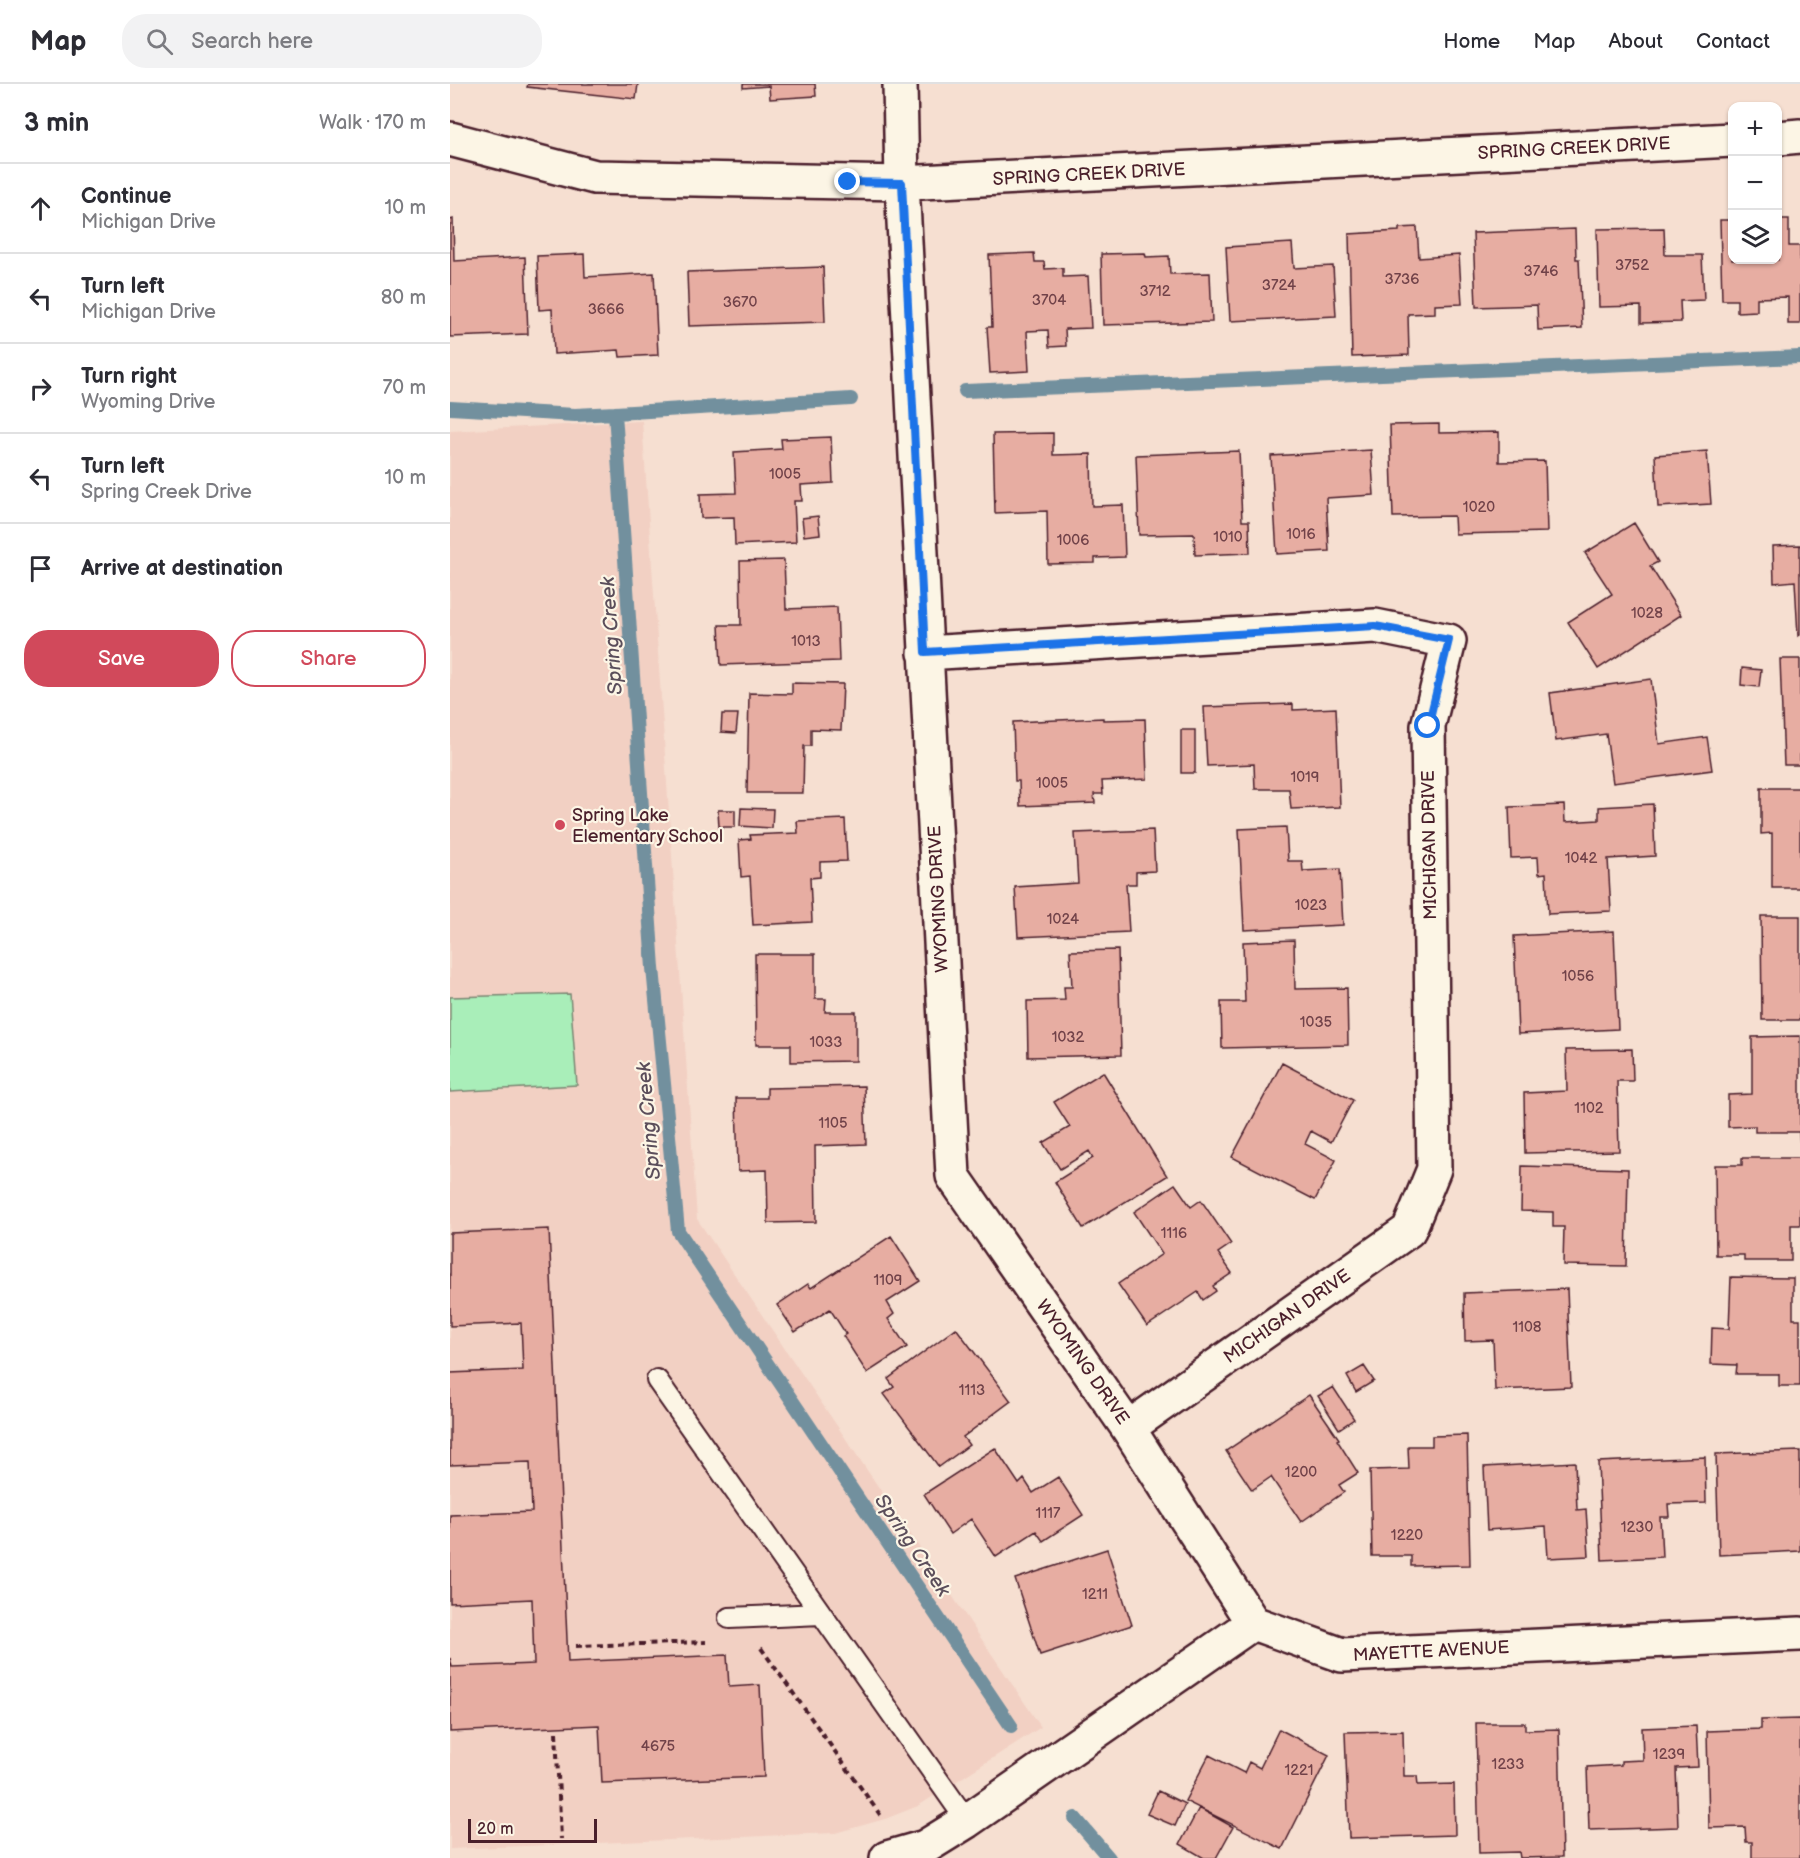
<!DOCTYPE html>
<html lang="en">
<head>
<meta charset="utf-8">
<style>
	:root { --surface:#fff; --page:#f2f2f3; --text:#2b2b33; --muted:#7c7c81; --line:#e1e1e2; --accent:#d1495b }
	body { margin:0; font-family:"Balsamiq Sans",sans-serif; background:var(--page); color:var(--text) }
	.controls { position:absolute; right:18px; top:18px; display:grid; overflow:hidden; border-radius:12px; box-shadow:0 2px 4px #0004 }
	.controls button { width:54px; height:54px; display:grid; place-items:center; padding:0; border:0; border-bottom:2px solid var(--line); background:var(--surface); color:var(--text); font:30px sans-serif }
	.scale { position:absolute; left:18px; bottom:15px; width:129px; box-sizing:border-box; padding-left:6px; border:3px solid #4a1f2b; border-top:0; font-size:16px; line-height:21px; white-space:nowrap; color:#4a1f2b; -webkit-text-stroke:4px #fcf5e5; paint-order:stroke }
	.stop { position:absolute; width:18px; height:18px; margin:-14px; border:4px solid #1a73e8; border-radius:50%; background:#fff }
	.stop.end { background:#1a73e8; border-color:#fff; box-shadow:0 2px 6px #0008 }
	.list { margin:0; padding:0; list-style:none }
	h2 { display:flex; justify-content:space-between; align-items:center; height:78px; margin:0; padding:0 24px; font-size:26px }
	h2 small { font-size:20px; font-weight:400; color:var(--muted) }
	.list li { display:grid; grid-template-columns:39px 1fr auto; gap:18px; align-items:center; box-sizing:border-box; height:90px; padding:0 24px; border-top:2px solid var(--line) }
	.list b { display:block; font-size:22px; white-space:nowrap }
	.list p { margin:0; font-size:20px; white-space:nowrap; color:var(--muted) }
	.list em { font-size:20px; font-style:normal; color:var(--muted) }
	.actions { display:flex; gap:12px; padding:18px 24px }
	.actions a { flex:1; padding:14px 0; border:2px solid var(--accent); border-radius:24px; text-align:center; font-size:21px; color:var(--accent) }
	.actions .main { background:var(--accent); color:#fff }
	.icon { flex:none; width:33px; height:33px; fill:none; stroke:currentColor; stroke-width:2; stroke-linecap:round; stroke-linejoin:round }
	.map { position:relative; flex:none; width:1350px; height:1774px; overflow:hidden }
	header { display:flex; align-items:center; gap:36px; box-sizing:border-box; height:84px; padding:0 30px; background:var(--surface); border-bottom:2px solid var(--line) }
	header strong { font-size:28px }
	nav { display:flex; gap:33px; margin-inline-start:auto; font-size:21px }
	.search { width:420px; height:54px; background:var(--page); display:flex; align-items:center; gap:15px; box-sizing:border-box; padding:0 21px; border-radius:24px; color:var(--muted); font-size:22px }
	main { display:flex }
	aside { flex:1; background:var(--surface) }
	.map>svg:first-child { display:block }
	.built { fill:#f2d0c3 }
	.green { fill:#a9eeb9; stroke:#7a8672; stroke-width:1.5 }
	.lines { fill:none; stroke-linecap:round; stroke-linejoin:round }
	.stream { stroke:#72909e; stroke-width:14 }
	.building { fill:#e7ada2; stroke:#4a1f2b; stroke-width:1.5 }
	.service-casing { stroke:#4a1f2b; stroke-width:24 }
	.minor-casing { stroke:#4a1f2b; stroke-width:38 }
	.path { stroke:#4a1f2b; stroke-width:4; stroke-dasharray:6 4.5; stroke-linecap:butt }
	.service { stroke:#fcf5e5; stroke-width:20 }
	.minor { stroke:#fcf5e5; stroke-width:33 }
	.route { stroke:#1a73e8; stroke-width:8 }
	.poi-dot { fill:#d1495b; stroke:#fcf5e5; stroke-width:2 }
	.labels { text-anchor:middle; stroke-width:4.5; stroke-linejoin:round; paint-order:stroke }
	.number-label { font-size:15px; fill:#714249 }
	.street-label { font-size:18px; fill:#4a1f2b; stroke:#fcf5e5 }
	.poi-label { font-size:18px; fill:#4a1f2b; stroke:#fcf5e5; text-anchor:start }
	.water-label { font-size:20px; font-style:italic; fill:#5b4e5b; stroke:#fcf5e5 }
</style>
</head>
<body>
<header>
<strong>Map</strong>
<div class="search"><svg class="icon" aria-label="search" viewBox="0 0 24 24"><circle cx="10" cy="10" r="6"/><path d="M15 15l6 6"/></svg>Search here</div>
<nav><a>Home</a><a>Map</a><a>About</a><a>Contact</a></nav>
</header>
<main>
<aside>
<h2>3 min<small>Walk · 170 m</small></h2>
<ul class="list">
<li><svg class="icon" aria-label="ahead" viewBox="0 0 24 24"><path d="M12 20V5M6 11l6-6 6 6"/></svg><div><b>Continue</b><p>Michigan Drive</p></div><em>10 m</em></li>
<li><svg class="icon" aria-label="left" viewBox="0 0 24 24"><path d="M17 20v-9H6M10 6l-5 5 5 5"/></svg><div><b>Turn left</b><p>Michigan Drive</p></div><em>80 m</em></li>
<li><svg class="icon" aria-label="right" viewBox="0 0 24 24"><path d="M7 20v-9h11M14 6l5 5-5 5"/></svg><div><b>Turn right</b><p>Wyoming Drive</p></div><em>70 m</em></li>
<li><svg class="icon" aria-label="left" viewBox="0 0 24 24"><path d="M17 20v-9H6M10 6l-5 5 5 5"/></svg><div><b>Turn left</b><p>Spring Creek Drive</p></div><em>10 m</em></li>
<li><svg class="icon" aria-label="arrive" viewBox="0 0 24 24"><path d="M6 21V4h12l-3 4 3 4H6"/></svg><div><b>Arrive at destination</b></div></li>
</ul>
<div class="actions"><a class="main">Save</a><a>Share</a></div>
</aside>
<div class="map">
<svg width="1350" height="1774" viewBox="0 0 1350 1774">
	<rect width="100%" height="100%" fill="#f6dfd1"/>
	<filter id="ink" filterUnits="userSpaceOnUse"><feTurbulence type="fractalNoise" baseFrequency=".0167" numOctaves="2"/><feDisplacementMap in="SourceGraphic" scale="12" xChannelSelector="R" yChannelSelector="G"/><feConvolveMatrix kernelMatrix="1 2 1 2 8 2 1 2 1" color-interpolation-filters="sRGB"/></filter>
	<g filter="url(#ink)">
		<path class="built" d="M 192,337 L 247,1135 L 591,1643 L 468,1722 L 435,1735 L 385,1749 L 0,1765 L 0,347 Z"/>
		<path class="green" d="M 120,910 L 127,1001 L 0,1008 L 0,913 Z"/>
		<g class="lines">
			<path class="stream" d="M 515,307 L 1350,273
				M 0,324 L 125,331 L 165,329 L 203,884 L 228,1147 L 561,1642
				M 165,329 L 401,315
				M 625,1734 L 659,1774"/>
		</g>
		<path class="building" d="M 78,0 L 188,0 L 186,15 L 77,3 Z
			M 293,0 L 365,0 L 366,12 L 320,15 L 319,2 L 293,4 Z
			M 3,135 L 4,177 L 75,173 L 78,250 L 0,253 L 0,136 Z
			M 1328,135 L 1339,135 L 1339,162 L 1350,162 L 1350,240 L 1338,240 L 1338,213 L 1307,214 L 1307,227 L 1287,228 L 1287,216 L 1272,216 L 1270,136 L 1282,136 L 1282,176 L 1328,176 Z
			M 967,143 L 969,174 L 1009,171 L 1012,220 L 985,221 L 985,229 L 958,230 L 959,271 L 902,273 L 899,150 L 949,147 L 949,144 Z
			M 1214,144 L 1215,171 L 1252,171 L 1254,216 L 1230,217 L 1231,238 L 1191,239 L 1191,222 L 1149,223 L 1147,145 Z
			M 1125,145 L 1126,175 L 1129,175 L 1132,244 L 1088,246 L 1087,221 L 1026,223 L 1023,149 Z
			M 842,159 L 844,184 L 883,182 L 886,232 L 780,237 L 776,163 Z
			M 584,169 L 585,178 L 594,178 L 595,185 L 613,184 L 613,193 L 638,192 L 641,244 L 615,245 L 616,262 L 599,263 L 598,246 L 577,247 L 579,287 L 540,289 L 537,243 L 542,243 L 539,171 Z
			M 695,169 L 696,173 L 719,172 L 720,190 L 760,189 L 762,238 L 653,241 L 651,170 Z
			M 134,170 L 135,193 L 204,189 L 208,271 L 170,273 L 169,266 L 104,270 L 102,225 L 89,226 L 87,172 Z
			M 373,183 L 375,238 L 239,242 L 237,188 Z
			M 989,340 L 989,349 L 1049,348 L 1049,378 L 1095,377 L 1097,448 L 1005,450 L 1004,432 L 943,433 L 940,341 Z
			M 603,349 L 603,371 L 641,370 L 642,422 L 673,421 L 675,473 L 645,474 L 645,479 L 598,480 L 597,427 L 545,429 L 543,350 Z
			M 381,353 L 383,399 L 351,401 L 352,417 L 344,417 L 346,458 L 285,461 L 284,433 L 251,434 L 250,410 L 286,409 L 284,368 L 332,365 L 331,355 Z
			M 921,366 L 924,411 L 876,414 L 879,467 L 827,470 L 821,372 Z
			M 789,367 L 792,437 L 799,437 L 800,469 L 745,471 L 744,450 L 689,451 L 686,371 Z
			M 1257,367 L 1261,420 L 1208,423 L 1205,371 Z
			M 368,432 L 370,450 L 354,452 L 352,434 Z
			M 1184,439 L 1208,478 L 1200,482 L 1231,531 L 1148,585 L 1118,538 L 1162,510 L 1135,469 Z
			M 1350,461 L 1350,551 L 1348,552 L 1345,497 L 1324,499 L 1323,462 Z
			M 334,476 L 336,525 L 387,523 L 389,577 L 271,581 L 269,541 L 291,541 L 290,477 Z
			M 1330,575 L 1350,575 L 1350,681 L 1334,681 Z
			M 1292,584 L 1311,586 L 1309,603 L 1291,601 Z
			M 1201,595 L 1209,660 L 1257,653 L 1262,686 L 1163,699 L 1156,650 L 1106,657 L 1100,609 Z
			M 342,599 L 393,600 L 391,646 L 361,645 L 361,662 L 354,662 L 353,709 L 297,709 L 299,609 L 342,610 Z
			M 843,620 L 843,626 L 886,624 L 890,723 L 841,725 L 839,705 L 805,705 L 804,680 L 757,682 L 754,623 Z
			M 272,630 L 288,630 L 286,649 L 271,648 Z
			M 653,634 L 653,636 L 695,635 L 697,695 L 652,697 L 653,710 L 644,710 L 645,719 L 570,722 L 569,697 L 565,697 L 563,638 Z
			M 731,646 L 745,646 L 745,689 L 731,689 Z
			M 1311,704 L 1350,704 L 1350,804 L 1322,804 L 1322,749 L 1311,750 Z
			M 1203,720 L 1205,772 L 1158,775 L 1161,827 L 1098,830 L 1096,789 L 1089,790 L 1088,773 L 1061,774 L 1059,723 L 1114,721 L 1115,738 L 1149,736 L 1149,723 Z
			M 291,724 L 323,725 L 322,744 L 290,742 Z
			M 268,726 L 285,726 L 285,743 L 269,743 Z
			M 395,735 L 397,777 L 370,778 L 370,793 L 360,794 L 362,838 L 303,841 L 300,792 L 291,793 L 289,756 L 301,755 L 300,751 L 348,749 L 347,737 Z
			M 836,743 L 838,777 L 852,777 L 853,787 L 890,785 L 893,841 L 794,846 L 789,745 Z
			M 703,746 L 705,787 L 686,788 L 686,800 L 676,800 L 679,848 L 568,853 L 565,803 L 628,799 L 625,749 Z
			M 1311,832 L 1350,832 L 1350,936 L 1312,936 Z
			M 1164,847 L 1168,945 L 1068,950 L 1064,852 Z
			M 844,856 L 845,905 L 897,904 L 898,961 L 772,964 L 771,918 L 795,918 L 793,858 Z
			M 668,866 L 671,971 L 578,973 L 577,917 L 615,916 L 614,903 L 622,903 L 620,867 Z
			M 305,870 L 365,870 L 365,915 L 376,915 L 375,928 L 406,928 L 406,977 L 341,978 L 341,961 L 306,961 Z
			M 1350,952 L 1350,1062 L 1349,1048 L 1305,1048 L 1305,1042 L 1278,1043 L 1278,1011 L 1302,1010 L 1302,953 Z
			M 1182,965 L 1183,997 L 1167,997 L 1169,1067 L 1075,1069 L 1074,1009 L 1117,1007 L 1116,966 Z
			M 832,979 L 903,1016 L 881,1058 L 861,1047 L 855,1060 L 886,1076 L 865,1116 L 782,1073 Z
			M 653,988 L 717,1092 L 633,1144 L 605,1098 L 643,1074 L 639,1067 L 610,1085 L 593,1059 L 620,1043 L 604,1018 Z
			M 414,1002 L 416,1060 L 365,1062 L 366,1138 L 318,1139 L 317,1086 L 288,1087 L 286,1014 L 317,1014 L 317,1004 Z
			M 1292,1074 L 1350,1074 L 1350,1141 L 1341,1141 L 1341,1177 L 1294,1177 L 1294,1171 L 1266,1171 L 1265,1081 L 1292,1081 Z
			M 1072,1082 L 1178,1085 L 1176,1182 L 1113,1181 L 1114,1143 L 1103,1143 L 1103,1128 L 1071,1127 Z
			M 725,1100 L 741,1123 L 751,1116 L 781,1160 L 768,1169 L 782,1189 L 763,1202 L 766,1207 L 753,1216 L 748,1208 L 697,1242 L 668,1200 L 712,1170 L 684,1128 Z
			M 99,1145 L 118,1578 L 277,1571 L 279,1603 L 310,1601 L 314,1693 L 152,1699 L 149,1641 L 0,1648 L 0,1574 L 2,1583 L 84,1580 L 82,1515 L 0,1519 L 0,1431 L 82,1428 L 80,1378 L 0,1381 L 0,1289 L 73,1286 L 71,1239 L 0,1242 L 0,1149 Z
			M 441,1152 L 470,1197 L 437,1218 L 444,1230 L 438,1235 L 457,1263 L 417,1289 L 393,1252 L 396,1250 L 380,1225 L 345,1248 L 327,1221 L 358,1200 L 361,1204 Z
			M 1281,1193 L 1343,1194 L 1343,1235 L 1350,1235 L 1350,1302 L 1329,1302 L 1329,1290 L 1286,1290 L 1287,1281 L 1261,1280 L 1262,1244 L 1279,1245 Z
			M 1117,1205 L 1121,1303 L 1045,1306 L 1043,1256 L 1015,1257 L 1014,1209 Z
			M 506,1244 L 561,1317 L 513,1353 L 519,1361 L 489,1383 L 434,1310 L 444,1303 L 438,1295 Z
			M 914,1282 L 924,1297 L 906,1308 L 897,1292 Z
			M 883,1303 L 904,1335 L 889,1345 L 868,1312 Z
			M 859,1311 L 889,1355 L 887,1356 L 908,1389 L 889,1401 L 894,1408 L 851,1438 L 821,1393 L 802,1406 L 776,1367 Z
			M 1017,1351 L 1020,1481 L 961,1482 L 961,1472 L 922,1472 L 920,1386 L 959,1385 L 958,1362 L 982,1362 L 982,1352 Z
			M 545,1364 L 569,1400 L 574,1395 L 583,1409 L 608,1393 L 633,1431 L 593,1457 L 586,1447 L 546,1473 L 521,1435 L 500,1450 L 474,1410 Z
			M 1350,1367 L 1350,1467 L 1269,1471 L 1266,1370 Z
			M 1255,1373 L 1256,1419 L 1218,1420 L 1219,1433 L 1210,1433 L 1212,1473 L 1152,1476 L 1148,1378 Z
			M 1125,1378 L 1127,1426 L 1136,1425 L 1139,1472 L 1098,1474 L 1096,1442 L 1037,1446 L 1034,1383 Z
			M 657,1465 L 682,1541 L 590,1571 L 565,1495 Z
			M 1350,1635 L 1350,1774 L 1302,1774 L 1302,1758 L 1296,1758 L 1295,1743 L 1259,1744 L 1257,1647 L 1311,1645 L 1311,1636 Z
			M 1026,1639 L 1075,1639 L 1075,1646 L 1109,1645 L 1112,1773 L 1070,1774 L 1069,1768 L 1029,1769 Z
			M 1246,1642 L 1248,1683 L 1226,1684 L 1228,1743 L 1139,1746 L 1137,1683 L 1171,1681 L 1171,1677 L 1193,1676 L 1192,1644 Z
			M 829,1645 L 879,1671 L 832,1765 L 735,1717 L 759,1671 L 794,1689 L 799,1678 L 810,1684 Z
			M 953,1647 L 954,1692 L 967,1692 L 968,1701 L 1004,1700 L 1005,1751 L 899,1754 L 895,1648 Z
			M 708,1707 L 735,1720 L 725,1742 L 697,1730 Z
			M 749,1724 L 783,1743 L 766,1774 L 754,1774 L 730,1760 Z"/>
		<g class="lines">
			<defs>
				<path id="service" d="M 207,1296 L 517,1737
					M 279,1534 L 371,1530"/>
				<path id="minor" d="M 450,0 L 452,99 L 503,1092 L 678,1344 L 803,1539
					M 1328,54 L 1350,52
					M 0,55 L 145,93 L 452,99 L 1282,56
					M 475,569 L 925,542 L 999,557 L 978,642 L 984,1085 L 959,1146 L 678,1344
					M 437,1774 L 475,1763 L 517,1737 L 803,1539 L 892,1571 L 1350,1550"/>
			</defs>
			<use href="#service" class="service-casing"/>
			<use href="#minor" class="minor-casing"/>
			<path class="path" d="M 126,1562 L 256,1558
				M 311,1564 L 431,1732
				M 106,1648 L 111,1755"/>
			<use href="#service" class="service"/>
			<use href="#minor" class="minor"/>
		</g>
	</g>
	<g class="lines" filter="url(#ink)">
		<path class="route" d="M 398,98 L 452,99 L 475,568 L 925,542 L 999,556 L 978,642"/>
	</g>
	<circle class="poi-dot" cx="110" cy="741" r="6"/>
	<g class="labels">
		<g class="number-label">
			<text x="1182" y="186">3752</text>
			<text x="1091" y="192">3746</text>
			<text x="952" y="200">3736</text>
			<text x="829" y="206">3724</text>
			<text x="705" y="212">3712</text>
			<text x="599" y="221">3704</text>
			<text x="290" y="223">3670</text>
			<text x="156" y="230">3666</text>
			<text x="335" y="395">1005</text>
			<text x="1029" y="428">1020</text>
			<text x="851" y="455">1016</text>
			<text x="778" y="458">1010</text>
			<text x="623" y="461">1006</text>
			<text x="1197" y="534">1028</text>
			<text x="356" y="562">1013</text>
			<text x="855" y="698">1019</text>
			<text x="602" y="704">1005</text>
			<text x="1131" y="779">1042</text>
			<text x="861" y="826">1023</text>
			<text x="613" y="840">1024</text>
			<text x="1128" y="897">1056</text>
			<text x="866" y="943">1035</text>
			<text x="618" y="958">1032</text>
			<text x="376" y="963">1033</text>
			<text x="1139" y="1029">1102</text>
			<text x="383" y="1044">1105</text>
			<text x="724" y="1154">1116</text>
			<text x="438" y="1201">1109</text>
			<text x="1077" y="1248">1108</text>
			<text x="522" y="1311">1113</text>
			<text x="851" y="1393">1200</text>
			<text x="598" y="1434">1117</text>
			<text x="1187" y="1448">1230</text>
			<text x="957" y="1456">1220</text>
			<text x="645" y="1515">1211</text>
			<text x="208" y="1667">4675</text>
			<text x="1219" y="1675">1239</text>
			<text x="1058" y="1685">1233</text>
			<text x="849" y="1691">1221</text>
		</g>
		<g class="street-label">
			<text transform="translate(1124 64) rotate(-3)" y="6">SPRING CREEK DRIVE</text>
			<text transform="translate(639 90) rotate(-3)" y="6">SPRING CREEK DRIVE</text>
			<text transform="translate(979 761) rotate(-91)" y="6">MICHIGAN DRIVE</text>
			<text transform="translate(488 815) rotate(-93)" y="6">WYOMING DRIVE</text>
			<text transform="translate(837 1232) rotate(-35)" y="6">MICHIGAN DRIVE</text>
			<text transform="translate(633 1278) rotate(55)" y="6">WYOMING DRIVE</text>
			<text transform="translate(981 1567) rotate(-3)" y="6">MAYETTE AVENUE</text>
		</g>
		<g class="poi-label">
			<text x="122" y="737">Spring Lake<tspan x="122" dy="21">Elementary School</tspan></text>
		</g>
		<g class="water-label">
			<text transform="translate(161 552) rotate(-94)" y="7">Spring Creek</text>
			<text transform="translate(198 1037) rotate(-95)" y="7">Spring Creek</text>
			<text transform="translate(463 1461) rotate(56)" y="7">Spring Creek</text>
		</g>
	</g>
</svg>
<div class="controls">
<button>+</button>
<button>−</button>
<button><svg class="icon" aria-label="layers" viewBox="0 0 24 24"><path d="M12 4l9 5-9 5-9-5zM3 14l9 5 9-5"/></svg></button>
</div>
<div class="scale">20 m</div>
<div class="stop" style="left:978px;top:642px"></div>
<div class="stop end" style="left:398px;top:98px"></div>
</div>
</main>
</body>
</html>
